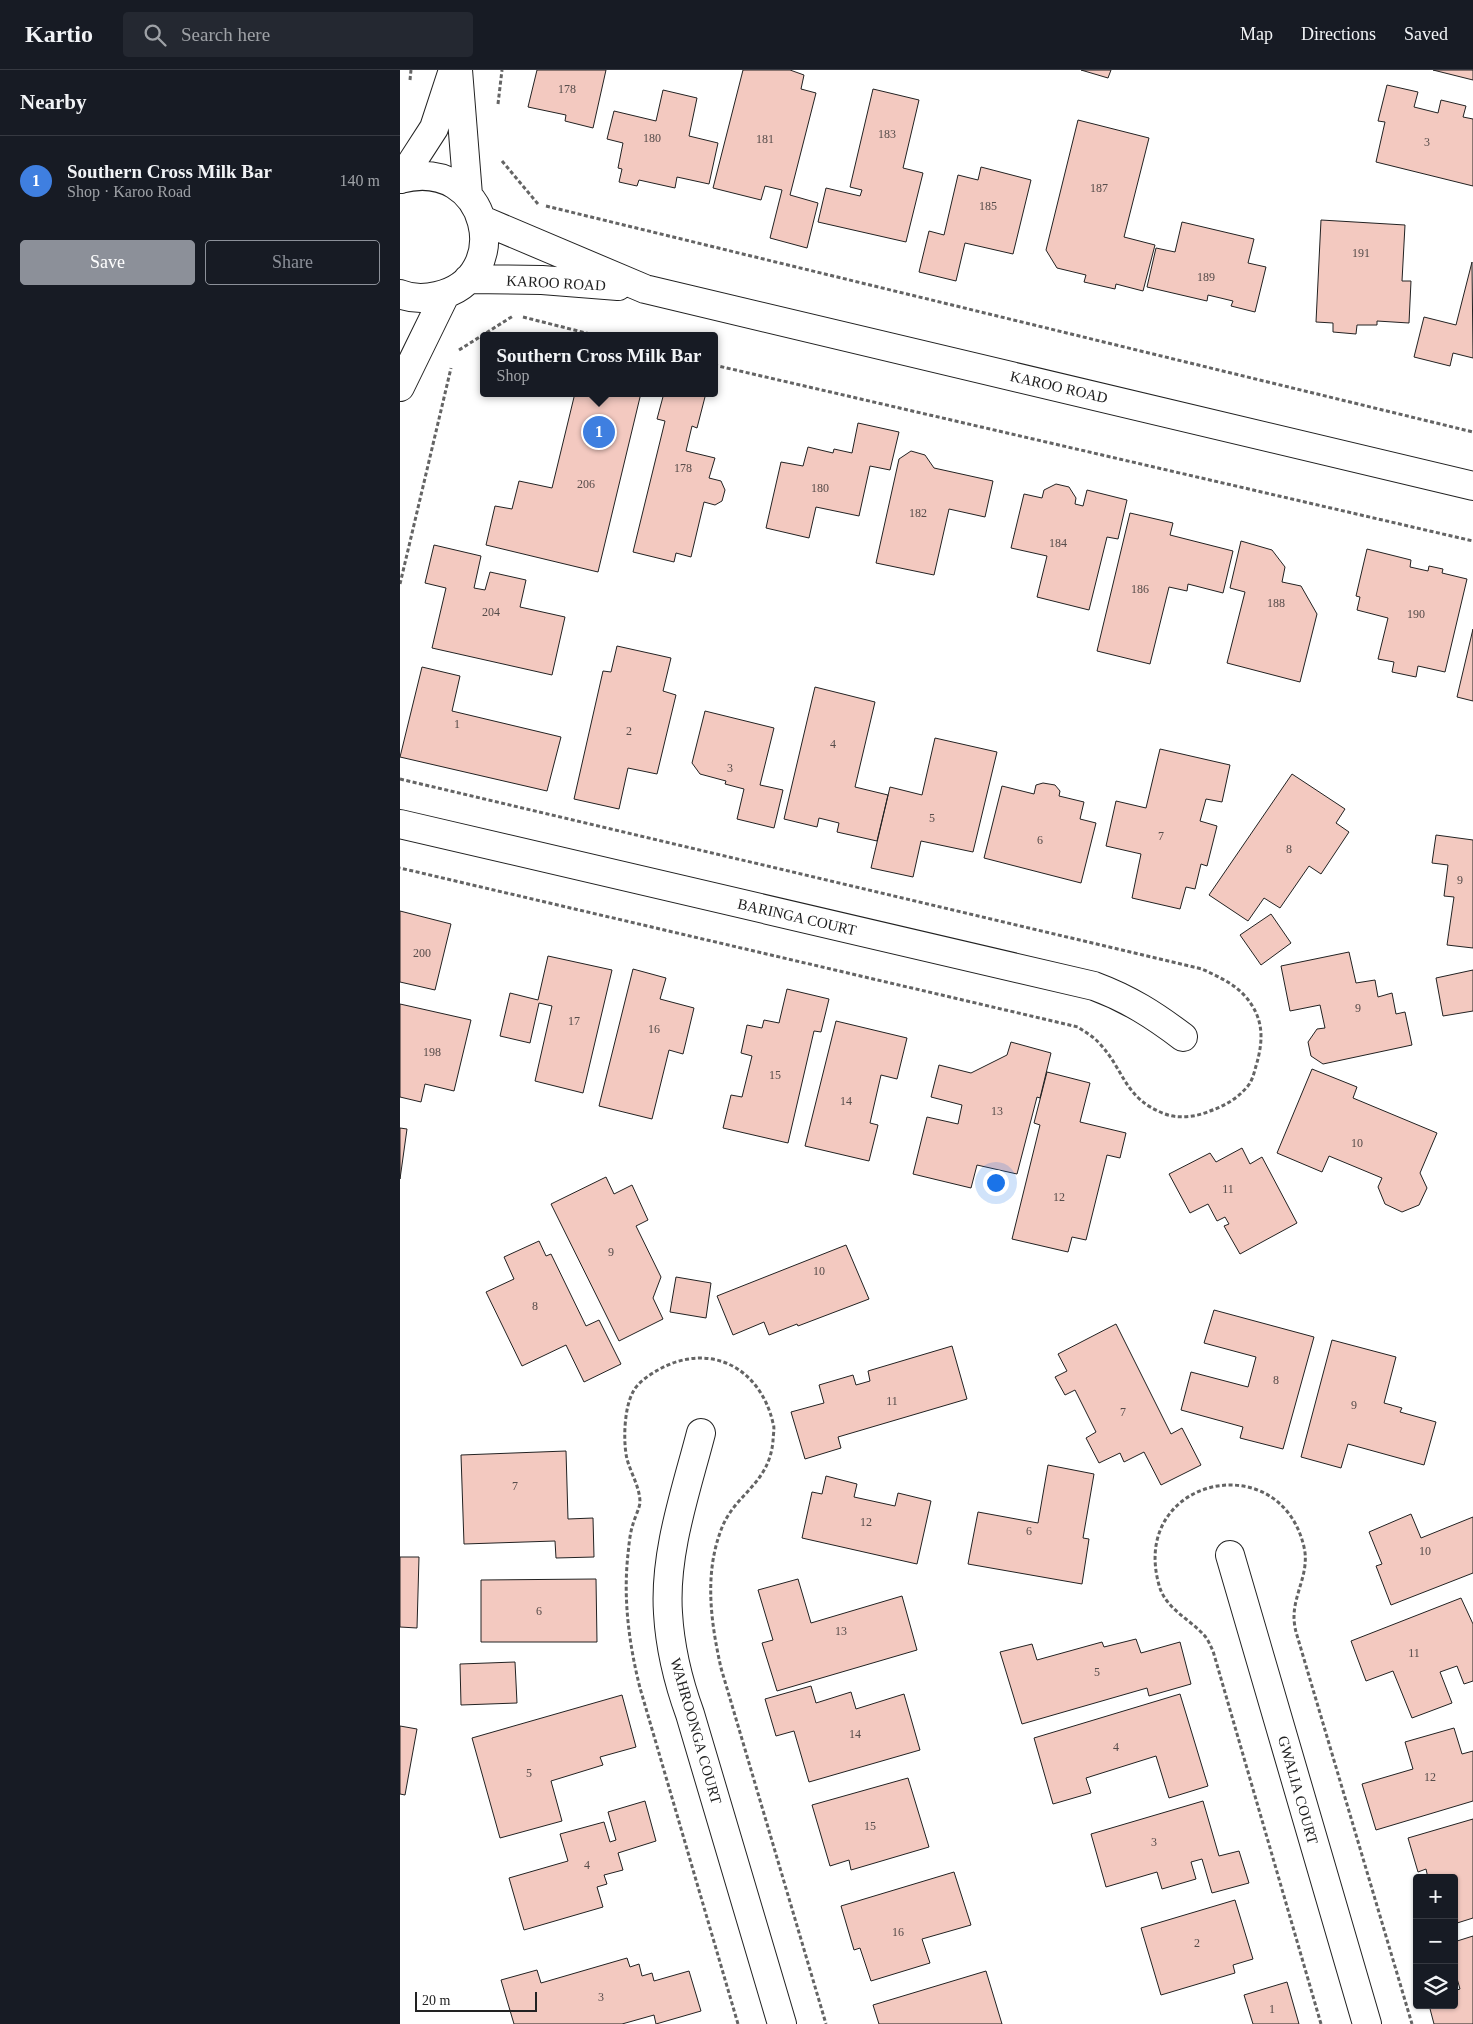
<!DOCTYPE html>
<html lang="en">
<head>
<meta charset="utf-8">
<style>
	:root { --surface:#171b24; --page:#242831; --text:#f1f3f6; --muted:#9ea1a6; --line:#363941; --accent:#8c9099 }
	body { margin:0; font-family:"Times New Roman",serif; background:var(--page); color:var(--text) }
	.controls { position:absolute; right:15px; bottom:15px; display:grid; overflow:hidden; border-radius:5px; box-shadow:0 1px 4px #0004 }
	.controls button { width:45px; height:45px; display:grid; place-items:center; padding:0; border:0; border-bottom:1px solid var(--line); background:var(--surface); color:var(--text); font:25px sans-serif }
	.scale { position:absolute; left:15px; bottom:12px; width:122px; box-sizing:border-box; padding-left:5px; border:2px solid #222; border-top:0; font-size:14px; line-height:18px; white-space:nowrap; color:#222; -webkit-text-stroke:4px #fff; paint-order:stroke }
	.you { position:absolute; left:595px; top:1112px; width:18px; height:18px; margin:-12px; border:4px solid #fff; border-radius:50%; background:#1a73e8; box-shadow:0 0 0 8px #1a73e833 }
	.badge { display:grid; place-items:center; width:32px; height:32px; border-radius:50%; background:var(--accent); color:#fff; font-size:16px; font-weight:700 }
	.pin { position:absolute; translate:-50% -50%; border:2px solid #fff; box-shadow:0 1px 5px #0006 }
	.popup { position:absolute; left:80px; top:262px; width:238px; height:65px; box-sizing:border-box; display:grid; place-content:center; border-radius:5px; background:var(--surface); filter:drop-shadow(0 1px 4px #0005); font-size:16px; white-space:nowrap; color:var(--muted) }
	.popup b { font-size:19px; color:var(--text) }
	.popup::after { content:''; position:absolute; left:50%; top:100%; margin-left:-10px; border:10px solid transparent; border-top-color:var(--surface) }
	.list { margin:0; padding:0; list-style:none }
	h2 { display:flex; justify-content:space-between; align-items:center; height:65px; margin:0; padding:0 20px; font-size:21px }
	h2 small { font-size:16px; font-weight:400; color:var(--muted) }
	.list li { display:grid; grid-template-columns:32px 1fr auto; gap:15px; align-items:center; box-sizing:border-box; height:90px; padding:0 20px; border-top:1px solid var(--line) }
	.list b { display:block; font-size:19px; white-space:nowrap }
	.list p { margin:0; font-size:16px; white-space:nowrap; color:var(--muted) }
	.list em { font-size:16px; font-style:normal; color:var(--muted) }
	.actions { display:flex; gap:10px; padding:15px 20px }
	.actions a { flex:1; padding:11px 0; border:1px solid var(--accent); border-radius:5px; text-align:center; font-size:18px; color:var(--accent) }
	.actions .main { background:var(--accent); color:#fff }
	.icon { flex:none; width:28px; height:28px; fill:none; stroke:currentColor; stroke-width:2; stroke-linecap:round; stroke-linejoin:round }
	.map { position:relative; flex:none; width:1073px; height:1954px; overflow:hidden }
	header { display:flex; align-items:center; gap:30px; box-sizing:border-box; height:70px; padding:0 25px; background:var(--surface); border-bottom:1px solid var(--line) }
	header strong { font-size:24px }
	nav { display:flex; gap:28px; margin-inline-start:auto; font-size:18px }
	.search { width:350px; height:45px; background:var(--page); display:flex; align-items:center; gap:12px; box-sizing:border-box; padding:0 18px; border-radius:5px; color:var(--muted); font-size:19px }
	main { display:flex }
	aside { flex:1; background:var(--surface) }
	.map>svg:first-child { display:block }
	.building { fill:#f3c9c0; stroke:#222 }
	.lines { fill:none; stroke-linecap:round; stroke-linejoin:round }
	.minor-casing { stroke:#222; stroke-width:30 }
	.path { stroke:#646464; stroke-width:3; stroke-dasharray:4 2.5; stroke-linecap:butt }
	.minor { stroke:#fff; stroke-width:28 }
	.labels { text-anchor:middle; stroke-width:4; stroke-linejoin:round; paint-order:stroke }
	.number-label { font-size:12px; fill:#564c4a }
	.street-label { font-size:15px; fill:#222; stroke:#fff }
</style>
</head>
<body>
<header>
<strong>Kartio</strong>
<div class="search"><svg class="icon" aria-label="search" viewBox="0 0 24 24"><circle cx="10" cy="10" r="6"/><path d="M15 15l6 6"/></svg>Search here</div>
<nav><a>Map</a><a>Directions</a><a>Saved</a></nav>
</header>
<main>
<aside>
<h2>Nearby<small></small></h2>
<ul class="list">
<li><span class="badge" style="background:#3f7fe0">1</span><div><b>Southern Cross Milk Bar</b><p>Shop · Karoo Road</p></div><em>140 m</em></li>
</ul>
<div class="actions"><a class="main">Save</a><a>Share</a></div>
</aside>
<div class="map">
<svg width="1073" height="1954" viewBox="0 0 1073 1954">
	<rect width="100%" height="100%" fill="#fff"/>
	<path class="building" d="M 137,0 L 206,0 L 193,58 L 165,51 L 166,45 L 128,37 Z
		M 343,0 L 390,0 L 404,5 L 401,19 L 416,23 L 390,125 L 418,133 L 407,178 L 370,168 L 382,120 L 365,116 L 361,130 L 313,118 Z
		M 681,0 L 711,0 L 708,8 Z
		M 1033,0 L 1073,0 L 1073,10 Z
		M 987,15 L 1018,22 L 1014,37 L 1038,43 L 1041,30 L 1066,36 L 1063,47 L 1073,49 L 1073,116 L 976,92 L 985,52 L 978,51 Z
		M 473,19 L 519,30 L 503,98 L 523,103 L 506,172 L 418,152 L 426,118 L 460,126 L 462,120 L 450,117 Z
		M 263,20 L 297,28 L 289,66 L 318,73 L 309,114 L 277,107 L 275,118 L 239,110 L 237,116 L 219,112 L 222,99 L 218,98 L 223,73 L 207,69 L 214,41 L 256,51 Z
		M 678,50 L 749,68 L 724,167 L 755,175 L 743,221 L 716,214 L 715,219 L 684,212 L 686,205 L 657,198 L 646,180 Z
		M 581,97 L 631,110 L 613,184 L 565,173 L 556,211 L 519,202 L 529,161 L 544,165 L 558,105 L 578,110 Z
		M 921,150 L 1005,155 L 1002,211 L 1011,211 L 1009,253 L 977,251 L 977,255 L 957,255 L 956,264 L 933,262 L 933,253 L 916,252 Z
		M 782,152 L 854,169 L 848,193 L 866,197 L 855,242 L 831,236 L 833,231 L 808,225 L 807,231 L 747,217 L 756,178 L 775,182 Z
		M 1072,192 L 1073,288 L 1053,283 L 1050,296 L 1014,287 L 1024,247 L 1056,255 Z
		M 175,323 L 241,323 L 198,502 L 86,475 L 95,436 L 112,439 L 119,411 L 152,418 Z
		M 264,323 L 306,323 L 297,358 L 292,356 L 286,381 L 315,388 L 309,408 L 321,411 L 325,420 L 322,431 L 315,435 L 304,432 L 291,487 L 276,483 L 274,492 L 233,482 L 265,351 L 257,349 Z
		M 458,353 L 499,362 L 490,400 L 470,396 L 459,446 L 416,437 L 409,468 L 366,458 L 381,392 L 403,396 L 408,377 L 433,383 L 434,379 L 452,383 Z
		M 511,381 L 525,385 L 534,398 L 593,411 L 585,447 L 549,439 L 534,505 L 476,493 L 499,389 Z
		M 656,414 L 669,417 L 676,428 L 675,434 L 683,436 L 687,420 L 727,430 L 718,469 L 707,467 L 689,540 L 637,527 L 647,486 L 611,478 L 624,424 L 642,428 L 644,420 Z
		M 730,443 L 773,453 L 770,465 L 833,481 L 823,523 L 788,514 L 787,521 L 769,517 L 750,594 L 697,581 Z
		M 841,471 L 872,480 L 885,497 L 882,512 L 901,516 L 917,544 L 900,612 L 827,593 L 845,522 L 830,518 Z
		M 34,475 L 81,486 L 74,518 L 85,520 L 90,502 L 126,510 L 120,537 L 165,547 L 152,605 L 32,578 L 46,518 L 25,513 Z
		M 967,479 L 1011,490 L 1010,497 L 1028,501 L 1029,496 L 1043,499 L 1042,503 L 1067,509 L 1045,602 L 1018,596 L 1016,607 L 992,602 L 994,592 L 978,589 L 988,548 L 957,540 L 960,527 L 956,526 Z
		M 1073,559 L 1073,631 L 1057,627 Z
		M 217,576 L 271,588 L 263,621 L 276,625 L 257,704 L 228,698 L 219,739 L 174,729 L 203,601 L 211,602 Z
		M 22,597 L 60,606 L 52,641 L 161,667 L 147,721 L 0,687 Z
		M 415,617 L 475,632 L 455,717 L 488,725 L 477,771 L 437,762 L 439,753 L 419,748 L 417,757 L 384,749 Z
		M 305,641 L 374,658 L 360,715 L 383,720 L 374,758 L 337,749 L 344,719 L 325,714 L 326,711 L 300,704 L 292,693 Z
		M 535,668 L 597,682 L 573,782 L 521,771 L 513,807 L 471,798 L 490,717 L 522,725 Z
		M 760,679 L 830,695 L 822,732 L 806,729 L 800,751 L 817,756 L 807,796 L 801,794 L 795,819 L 786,817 L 780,839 L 732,828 L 741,784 L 706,776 L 716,731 L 746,738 Z
		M 892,704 L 945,739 L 936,753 L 949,762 L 921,804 L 909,796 L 880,838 L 864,828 L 848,851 L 809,825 Z
		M 643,713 L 655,715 L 660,721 L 659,726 L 684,732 L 680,749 L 696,753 L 681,813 L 584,788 L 602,716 L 634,724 L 636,715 Z
		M 1036,765 L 1073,770 L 1073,878 L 1047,875 L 1054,827 L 1044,826 L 1048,795 L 1032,793 Z
		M 0,841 L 51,854 L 35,920 L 0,912 Z
		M 871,844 L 891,873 L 861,895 L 840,865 Z
		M 949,882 L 956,913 L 975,910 L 978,927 L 992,923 L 996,944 L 1005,942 L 1012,975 L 923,994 L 911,986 L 908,972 L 917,959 L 925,958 L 920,935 L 890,941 L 881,896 Z
		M 148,886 L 212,900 L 183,1023 L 135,1011 L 152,936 L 139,933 L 130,973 L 100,966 L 110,923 L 138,930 Z
		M 233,899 L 266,908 L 260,929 L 294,938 L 283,984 L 269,980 L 252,1049 L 199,1036 Z
		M 1073,900 L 1073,941 L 1043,946 L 1036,908 Z
		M 387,919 L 429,929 L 421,962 L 414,961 L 388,1073 L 323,1058 L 331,1025 L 342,1027 L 352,986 L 341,983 L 347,955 L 362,958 L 364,950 L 379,953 Z
		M 0,934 L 71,950 L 54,1021 L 25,1014 L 21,1032 L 0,1027 Z
		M 436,951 L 507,968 L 497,1009 L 481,1005 L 470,1053 L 478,1055 L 469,1091 L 405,1076 Z
		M 611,972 L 651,983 L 640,1028 L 637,1027 L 617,1104 L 577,1095 L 571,1118 L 513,1104 L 527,1047 L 558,1054 L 562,1035 L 531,1027 L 539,995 L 571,1003 L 607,985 Z
		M 912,999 L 957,1017 L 953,1028 L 1037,1063 L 1020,1103 L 1027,1118 L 1019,1135 L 1002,1142 L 985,1134 L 978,1117 L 982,1108 L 929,1086 L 922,1102 L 877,1083 Z
		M 647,1002 L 690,1013 L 680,1052 L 726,1063 L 720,1088 L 707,1085 L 686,1170 L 672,1167 L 668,1182 L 612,1169 L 640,1055 L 634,1053 Z
		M 0,1058 L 7,1059 L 0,1109 Z
		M 842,1078 L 850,1094 L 862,1087 L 897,1153 L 840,1184 L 824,1156 L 829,1154 L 825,1147 L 817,1151 L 808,1134 L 790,1143 L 769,1104 L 810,1083 L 816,1092 Z
		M 206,1107 L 214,1124 L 232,1115 L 248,1150 L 236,1156 L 261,1207 L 253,1228 L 263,1249 L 219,1271 L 151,1134 Z
		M 139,1171 L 146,1186 L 151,1184 L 186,1256 L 199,1250 L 221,1294 L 184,1312 L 166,1275 L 122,1296 L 86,1222 L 114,1209 L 104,1187 Z
		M 446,1175 L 469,1229 L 398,1256 L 397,1254 L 369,1265 L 364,1252 L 333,1265 L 317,1226 Z
		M 276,1207 L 311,1213 L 306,1248 L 270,1242 Z
		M 814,1240 L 914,1267 L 883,1379 L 840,1368 L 843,1357 L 781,1340 L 791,1302 L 848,1317 L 856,1287 L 804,1273 Z
		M 716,1254 L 771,1364 L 782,1358 L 801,1395 L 761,1415 L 744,1382 L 724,1392 L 720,1383 L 699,1393 L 686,1368 L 696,1362 L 675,1320 L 665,1325 L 655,1307 L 667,1301 L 658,1284 Z
		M 932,1270 L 996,1287 L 984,1333 L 1002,1338 L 1000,1342 L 1036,1352 L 1024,1395 L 948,1374 L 941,1398 L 901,1387 Z
		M 552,1276 L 567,1329 L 438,1367 L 441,1378 L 405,1389 L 391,1342 L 424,1333 L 419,1315 L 453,1305 L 456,1315 L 470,1311 L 468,1301 Z
		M 166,1381 L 168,1449 L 193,1448 L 194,1487 L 156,1488 L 155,1471 L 64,1474 L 61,1385 Z
		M 648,1395 L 694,1404 L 683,1468 L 689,1469 L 682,1514 L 568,1494 L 578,1442 L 638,1453 Z
		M 426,1406 L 457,1414 L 454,1427 L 495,1436 L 498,1423 L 531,1431 L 517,1494 L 402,1468 L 412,1422 L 422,1424 Z
		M 1011,1444 L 1021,1468 L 1073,1447 L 1073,1503 L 991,1535 L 976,1496 L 982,1494 L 969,1462 Z
		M 0,1487 L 19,1487 L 17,1558 L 0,1557 Z
		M 196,1509 L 197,1572 L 81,1572 L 81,1510 Z
		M 398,1509 L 411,1553 L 502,1526 L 517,1580 L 377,1621 L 362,1573 L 373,1570 L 358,1520 Z
		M 1061,1528 L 1073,1554 L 1073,1611 L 1064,1614 L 1057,1596 L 1040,1602 L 1052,1633 L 1012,1648 L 993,1601 L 966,1611 L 951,1571 Z
		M 736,1569 L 741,1583 L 780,1572 L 791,1614 L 749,1626 L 747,1618 L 622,1654 L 600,1582 L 632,1574 L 637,1590 L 702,1572 L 704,1577 Z
		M 115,1592 L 117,1633 L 61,1635 L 60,1594 Z
		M 411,1616 L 416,1633 L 451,1622 L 456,1639 L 504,1624 L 520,1680 L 409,1712 L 394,1661 L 376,1666 L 365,1629 Z
		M 780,1624 L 808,1716 L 769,1728 L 756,1686 L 686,1708 L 691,1723 L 653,1734 L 634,1668 Z
		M 222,1625 L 236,1677 L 200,1687 L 203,1695 L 151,1711 L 162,1751 L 100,1768 L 72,1668 Z
		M 0,1656 L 17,1659 L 5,1725 L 0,1724 Z
		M 1054,1658 L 1062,1684 L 1073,1681 L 1073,1731 L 976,1760 L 962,1714 L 1013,1699 L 1005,1672 Z
		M 508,1708 L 529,1777 L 451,1800 L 449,1790 L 430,1796 L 412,1735 Z
		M 245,1731 L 256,1771 L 218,1783 L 223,1800 L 204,1805 L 207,1814 L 197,1817 L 203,1837 L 124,1860 L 109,1808 L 168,1791 L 160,1764 L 204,1752 L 210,1772 L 216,1770 L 208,1742 Z
		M 803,1731 L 819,1786 L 839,1781 L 849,1813 L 812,1823 L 802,1789 L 791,1792 L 796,1809 L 762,1819 L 757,1802 L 706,1817 L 691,1764 Z
		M 1073,1749 L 1073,1848 L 1054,1854 L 1054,1808 L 1028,1808 L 1026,1799 L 1018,1802 L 1008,1768 Z
		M 554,1802 L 571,1855 L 522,1869 L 530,1893 L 471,1911 L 460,1878 L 454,1880 L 441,1836 Z
		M 835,1830 L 853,1889 L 833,1895 L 835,1903 L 761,1925 L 741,1858 Z
		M 1073,1866 L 1073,1954 L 1034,1954 L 1029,1935 L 1054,1935 L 1054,1921 L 1060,1919 L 1054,1898 L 1054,1872 Z
		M 227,1888 L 230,1897 L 239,1894 L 242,1906 L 252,1903 L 254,1911 L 289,1901 L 301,1941 L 256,1954 L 254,1945 L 222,1954 L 114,1954 L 101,1910 L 137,1900 L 141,1913 Z
		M 586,1901 L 602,1954 L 479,1954 L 473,1935 Z
		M 887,1912 L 899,1954 L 853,1954 L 844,1925 Z"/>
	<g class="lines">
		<defs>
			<path id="minor" d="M 58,0 L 68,125
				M 0,109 C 90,85 116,209 37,226 C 24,229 12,229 0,224
				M 1,109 L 34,58 L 53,0
				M 82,150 L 245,219 L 1073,416
				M 68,209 L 142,210 L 218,216
				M 0,317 L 45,225
				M 0,754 L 694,916 C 729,929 754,945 783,967
				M 301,1363 C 286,1421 264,1483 268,1543 C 270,1578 278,1611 290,1644 L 382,1954
				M 830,1485 L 967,1954"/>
		</defs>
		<use href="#minor" class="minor-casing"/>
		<path class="path" d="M 10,10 L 11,0
			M 98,34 L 102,0
			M 102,91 L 138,134
			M 146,136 L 1073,362
			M 123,247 L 198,266
			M 59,280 L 113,246
			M 314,295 L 1073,471
			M 0,514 L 51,298
			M 0,709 L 802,899 C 817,906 833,913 844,925 C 864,947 864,969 856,996 C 854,1003 852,1012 847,1017 C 837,1029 824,1036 810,1041 C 796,1047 779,1049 765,1044 C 723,1028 725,1000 699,973 C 693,966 685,962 678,957 L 0,798
			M 338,1954 L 240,1618 C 229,1574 223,1529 228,1484 C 229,1474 230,1463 233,1454 C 235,1447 239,1439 240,1433 C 240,1417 231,1404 227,1389 C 223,1372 224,1338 233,1322 C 237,1313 249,1305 258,1300 C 309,1271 360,1297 373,1353 C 375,1358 373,1365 373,1371 C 369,1415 334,1424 321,1460 C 304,1505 311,1553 321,1598 L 426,1954
			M 921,1954 L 813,1581 C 810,1575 808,1569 803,1564 C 788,1548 765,1538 759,1515 C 729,1408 880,1374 904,1477 C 910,1502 894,1523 894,1547 C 894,1552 895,1558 896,1562 L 1012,1954"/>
		<use href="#minor" class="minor"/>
	</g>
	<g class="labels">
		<g class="number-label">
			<text x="167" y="23">178</text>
			<text x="487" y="68">183</text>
			<text x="252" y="72">180</text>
			<text x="365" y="73">181</text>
			<text x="1027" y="76">3</text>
			<text x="699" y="122">187</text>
			<text x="588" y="140">185</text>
			<text x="961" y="187">191</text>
			<text x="806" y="211">189</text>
			<text x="283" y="402">178</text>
			<text x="186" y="418">206</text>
			<text x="420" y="422">180</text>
			<text x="518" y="447">182</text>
			<text x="658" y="477">184</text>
			<text x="740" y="523">186</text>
			<text x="876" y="537">188</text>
			<text x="91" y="546">204</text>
			<text x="1016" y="548">190</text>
			<text x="57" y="658">1</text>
			<text x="229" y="665">2</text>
			<text x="433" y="678">4</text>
			<text x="330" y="702">3</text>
			<text x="532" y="752">5</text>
			<text x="761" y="770">7</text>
			<text x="640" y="774">6</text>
			<text x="889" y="783">8</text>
			<text x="1060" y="814">9</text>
			<text x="22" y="887">200</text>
			<text x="958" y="942">9</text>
			<text x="174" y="955">17</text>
			<text x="254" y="963">16</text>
			<text x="32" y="986">198</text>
			<text x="375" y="1009">15</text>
			<text x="446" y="1035">14</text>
			<text x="597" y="1045">13</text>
			<text x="957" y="1077">10</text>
			<text x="828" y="1123">11</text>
			<text x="659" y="1131">12</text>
			<text x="211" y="1186">9</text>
			<text x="419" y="1205">10</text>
			<text x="135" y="1240">8</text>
			<text x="876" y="1314">8</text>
			<text x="492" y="1335">11</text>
			<text x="954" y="1339">9</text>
			<text x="723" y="1346">7</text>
			<text x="115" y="1420">7</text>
			<text x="466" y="1456">12</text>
			<text x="629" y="1465">6</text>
			<text x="1025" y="1485">10</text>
			<text x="139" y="1545">6</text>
			<text x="441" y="1565">13</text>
			<text x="1014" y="1587">11</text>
			<text x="697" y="1606">5</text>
			<text x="455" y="1668">14</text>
			<text x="716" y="1681">4</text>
			<text x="129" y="1707">5</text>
			<text x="1030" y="1711">12</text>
			<text x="470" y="1760">15</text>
			<text x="754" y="1776">3</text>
			<text x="187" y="1799">4</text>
			<text x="498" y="1866">16</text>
			<text x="797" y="1877">2</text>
			<text x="201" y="1931">3</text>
			<text x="872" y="1943">1</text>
		</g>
		<g class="street-label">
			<text transform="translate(156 213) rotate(3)" y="5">KAROO ROAD</text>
			<text transform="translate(659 317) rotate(13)" y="5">KAROO ROAD</text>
			<text transform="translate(397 847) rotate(13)" y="5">BARINGA COURT</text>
			<text transform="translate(296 1661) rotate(74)" y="5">WAHROONGA COURT</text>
			<text transform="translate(898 1720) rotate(74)" y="5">GWALIA COURT</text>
		</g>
	</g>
</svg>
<div class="controls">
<button>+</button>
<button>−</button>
<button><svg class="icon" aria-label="layers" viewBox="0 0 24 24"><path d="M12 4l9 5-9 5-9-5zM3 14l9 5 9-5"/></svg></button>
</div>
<div class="scale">20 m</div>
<div class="you"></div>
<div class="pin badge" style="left:199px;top:362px;background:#3f7fe0">1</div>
<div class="popup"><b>Southern Cross Milk Bar</b>Shop</div>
</div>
</main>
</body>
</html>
